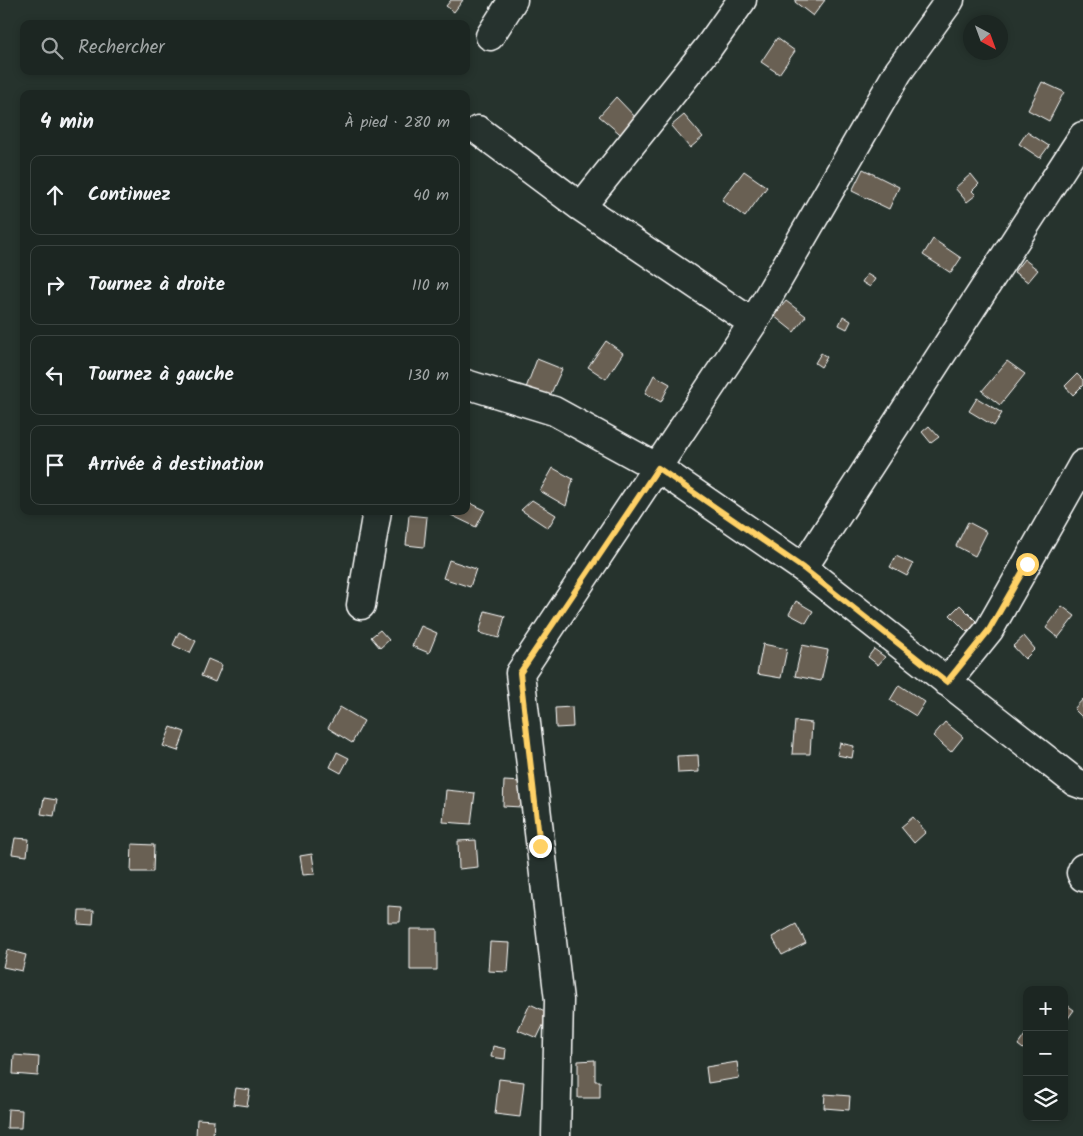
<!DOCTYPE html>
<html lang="fr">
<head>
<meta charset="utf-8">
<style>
	:root { --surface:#1c2622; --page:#252e2a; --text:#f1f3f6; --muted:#a0a5a5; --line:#3a4340 }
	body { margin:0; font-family:Kalam,sans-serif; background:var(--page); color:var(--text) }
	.controls { position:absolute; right:15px; bottom:15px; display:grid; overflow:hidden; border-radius:10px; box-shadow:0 2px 8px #0003 }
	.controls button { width:45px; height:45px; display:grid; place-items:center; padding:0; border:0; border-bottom:1px solid var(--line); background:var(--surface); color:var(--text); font:25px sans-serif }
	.compass { position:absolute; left:963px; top:15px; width:45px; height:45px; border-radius:50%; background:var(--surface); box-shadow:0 2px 8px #0003; rotate:139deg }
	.stop { position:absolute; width:15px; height:15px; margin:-11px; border:4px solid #ffd166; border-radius:50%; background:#fff }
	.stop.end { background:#ffd166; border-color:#fff; box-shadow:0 1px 5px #0008 }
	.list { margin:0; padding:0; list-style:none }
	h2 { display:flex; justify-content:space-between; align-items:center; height:65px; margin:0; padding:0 20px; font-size:21px }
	h2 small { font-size:16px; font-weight:400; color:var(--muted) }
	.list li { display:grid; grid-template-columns:32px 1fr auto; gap:15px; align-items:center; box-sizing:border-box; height:80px; margin:0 10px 10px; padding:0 10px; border:1px solid var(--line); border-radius:10px }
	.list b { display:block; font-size:19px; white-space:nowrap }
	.list em { font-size:16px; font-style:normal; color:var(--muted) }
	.icon { flex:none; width:28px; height:28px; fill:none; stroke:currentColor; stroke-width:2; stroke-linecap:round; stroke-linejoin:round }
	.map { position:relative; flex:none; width:1083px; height:1136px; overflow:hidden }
	.search { position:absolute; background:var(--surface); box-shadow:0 2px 8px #0003; left:20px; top:20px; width:450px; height:55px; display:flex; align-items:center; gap:12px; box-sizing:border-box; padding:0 18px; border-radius:10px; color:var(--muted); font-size:19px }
	.panel { position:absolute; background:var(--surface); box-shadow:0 2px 8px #0003; left:20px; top:90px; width:450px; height:425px; border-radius:10px }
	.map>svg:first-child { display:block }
	.building { fill:#696052; stroke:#fff }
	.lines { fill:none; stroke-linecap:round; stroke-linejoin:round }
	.minor-casing { stroke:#fff; stroke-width:31 }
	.minor { stroke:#26332d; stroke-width:28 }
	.route { stroke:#ffd166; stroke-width:6 }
</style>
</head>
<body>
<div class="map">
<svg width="1083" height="1136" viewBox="0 0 1083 1136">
	<rect width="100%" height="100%" fill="#26332d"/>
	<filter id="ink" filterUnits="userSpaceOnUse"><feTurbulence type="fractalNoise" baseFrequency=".02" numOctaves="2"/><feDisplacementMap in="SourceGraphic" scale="10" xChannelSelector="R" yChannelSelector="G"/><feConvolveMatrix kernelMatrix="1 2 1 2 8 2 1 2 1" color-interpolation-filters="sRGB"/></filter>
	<g filter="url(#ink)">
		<path class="building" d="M 451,0 L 463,0 L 454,12 L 446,6 Z
			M 796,0 L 825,0 L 813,16 L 795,2 Z
			M 777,38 L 795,51 L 779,74 L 761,62 Z
			M 1042,82 L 1064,92 L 1049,121 L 1028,110 Z
			M 616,97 L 640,122 L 625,138 L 599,116 Z
			M 684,115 L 703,137 L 690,148 L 671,126 Z
			M 1027,132 L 1049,146 L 1040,158 L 1019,144 Z
			M 863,169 L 899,187 L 889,209 L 852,191 Z
			M 744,171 L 767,187 L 745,217 L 722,200 Z
			M 971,174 L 979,184 L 972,191 L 976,195 L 967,202 L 955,188 Z
			M 933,239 L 961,258 L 951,273 L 923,255 Z
			M 1024,259 L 1038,270 L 1028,282 L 1014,272 Z
			M 867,274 L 875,279 L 870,287 L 862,282 Z
			M 786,301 L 806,316 L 794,332 L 774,316 Z
			M 843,316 L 851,321 L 847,329 L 839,325 Z
			M 606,341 L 623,353 L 606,379 L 588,367 Z
			M 821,353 L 827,357 L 821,367 L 815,363 Z
			M 537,359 L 562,369 L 549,398 L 526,388 Z
			M 1007,361 L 1025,374 L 1000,405 L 982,391 Z
			M 1077,374 L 1083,380 L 1083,385 L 1073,395 L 1065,386 Z
			M 654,375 L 670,384 L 661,402 L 645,393 Z
			M 977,398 L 1002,413 L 994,426 L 969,411 Z
			M 929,426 L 939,437 L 931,443 L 922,432 Z
			M 553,468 L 573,479 L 566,506 L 540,491 Z
			M 532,500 L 556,515 L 548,528 L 521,510 Z
			M 466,501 L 485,510 L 476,527 L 451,515 L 453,511 L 466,511 Z
			M 409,515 L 427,517 L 424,547 L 406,545 Z
			M 968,522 L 987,532 L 975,556 L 956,546 Z
			M 896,556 L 913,564 L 907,576 L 890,567 Z
			M 449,560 L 476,569 L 470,587 L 443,578 Z
			M 796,601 L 813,611 L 806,623 L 789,614 Z
			M 960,605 L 977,622 L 967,632 L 950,615 Z
			M 1062,606 L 1075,616 L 1058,638 L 1046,628 Z
			M 485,611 L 505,616 L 499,638 L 479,633 Z
			M 421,626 L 437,633 L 429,653 L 412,646 Z
			M 380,630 L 389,640 L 380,648 L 371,637 Z
			M 179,632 L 196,641 L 190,653 L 173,645 Z
			M 1024,636 L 1035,649 L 1025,659 L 1013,646 Z
			M 763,644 L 787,649 L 781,678 L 757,674 Z
			M 802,645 L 828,650 L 821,681 L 795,676 Z
			M 874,649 L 885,657 L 878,665 L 868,657 Z
			M 208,659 L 222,665 L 215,682 L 201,676 Z
			M 899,685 L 925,702 L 916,716 L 890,700 Z
			M 1083,699 L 1083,718 L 1074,709 Z
			M 340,707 L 364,721 L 352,743 L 328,728 Z
			M 572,707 L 573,727 L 556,728 L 555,708 Z
			M 795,721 L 812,723 L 810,754 L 792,754 Z
			M 945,722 L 963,737 L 951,752 L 933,736 Z
			M 171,727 L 185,732 L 178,751 L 163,746 Z
			M 840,743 L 854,746 L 852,758 L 837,755 Z
			M 337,752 L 349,758 L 341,773 L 330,767 Z
			M 698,755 L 699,772 L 678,773 L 677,756 Z
			M 504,781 L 522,782 L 521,807 L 503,806 Z
			M 446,790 L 475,793 L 471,824 L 443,822 Z
			M 44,798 L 57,800 L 54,816 L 41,814 Z
			M 913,817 L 926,832 L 914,843 L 901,827 Z
			M 15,838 L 29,839 L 27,856 L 12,854 Z
			M 476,840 L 478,867 L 459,869 L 458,841 Z
			M 132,844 L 154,845 L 153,872 L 131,872 Z
			M 312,854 L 315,874 L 303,875 L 300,856 Z
			M 388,906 L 401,907 L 400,922 L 388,922 Z
			M 79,911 L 94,911 L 93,925 L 78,924 Z
			M 796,924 L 806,943 L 782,955 L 772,937 Z
			M 410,929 L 437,929 L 437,970 L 410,970 Z
			M 490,942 L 510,943 L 508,972 L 488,971 Z
			M 7,950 L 26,955 L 22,971 L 3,967 Z
			M 1064,1003 L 1074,1010 L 1064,1024 Z
			M 530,1004 L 549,1013 L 537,1038 L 518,1030 Z
			M 1027,1032 L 1027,1052 L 1018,1045 Z
			M 493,1046 L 506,1049 L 505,1059 L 491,1057 Z
			M 14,1055 L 39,1057 L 38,1076 L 13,1074 Z
			M 595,1060 L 595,1081 L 600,1081 L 600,1098 L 578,1098 L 578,1061 Z
			M 737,1062 L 739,1078 L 708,1083 L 706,1067 Z
			M 499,1079 L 524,1082 L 520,1117 L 495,1114 Z
			M 236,1088 L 250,1090 L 247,1106 L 233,1104 Z
			M 825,1094 L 850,1096 L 849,1110 L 824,1108 Z
			M 8,1109 L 22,1110 L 21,1128 L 7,1128 Z
			M 197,1119 L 214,1120 L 213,1136 L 196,1136 Z"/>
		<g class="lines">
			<defs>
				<path id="minor" d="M 490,36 L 513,0
					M 478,130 L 581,207 L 753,323
					M 581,207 L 708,48 L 742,0
					M 466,384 L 554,411 L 658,468 L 803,568 L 1075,782 L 1083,785
					M 803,568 L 1083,136
					M 361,605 L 377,511
					M 947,682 L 989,630 L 1083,464
					M 1083,868 L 1081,873 L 1083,877
					M 556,1136 L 559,1000 L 520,673 L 753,323 L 898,72 L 950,0"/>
			</defs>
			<use href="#minor" class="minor-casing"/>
			<use href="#minor" class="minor"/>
		</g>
	</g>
	<g class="lines" filter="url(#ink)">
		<path class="route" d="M 540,846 L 520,673 L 658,468 L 803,568 L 947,682 L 989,630 L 1027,564"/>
	</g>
</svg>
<div class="controls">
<button>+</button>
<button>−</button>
<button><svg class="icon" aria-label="layers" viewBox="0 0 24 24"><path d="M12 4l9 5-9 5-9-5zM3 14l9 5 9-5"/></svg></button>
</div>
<svg class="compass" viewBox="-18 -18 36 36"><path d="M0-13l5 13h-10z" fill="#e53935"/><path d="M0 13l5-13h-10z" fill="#a0a5a5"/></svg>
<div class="stop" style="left:1027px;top:564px"></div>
<div class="stop end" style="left:540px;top:846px"></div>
<div class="search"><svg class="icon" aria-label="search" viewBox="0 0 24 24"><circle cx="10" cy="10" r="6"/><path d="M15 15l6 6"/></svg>Rechercher</div>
<section class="panel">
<h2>4 min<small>À pied · 280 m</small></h2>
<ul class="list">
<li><svg class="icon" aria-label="ahead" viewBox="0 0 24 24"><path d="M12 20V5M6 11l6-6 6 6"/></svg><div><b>Continuez</b></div><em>40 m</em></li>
<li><svg class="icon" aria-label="right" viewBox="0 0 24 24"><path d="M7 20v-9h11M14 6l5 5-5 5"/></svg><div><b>Tournez à droite</b></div><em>110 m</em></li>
<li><svg class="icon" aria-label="left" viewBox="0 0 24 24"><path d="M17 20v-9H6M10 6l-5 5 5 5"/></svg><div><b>Tournez à gauche</b></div><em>130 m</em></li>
<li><svg class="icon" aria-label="arrive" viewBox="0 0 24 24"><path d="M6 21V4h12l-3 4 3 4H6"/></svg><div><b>Arrivée à destination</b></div></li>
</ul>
</section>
</div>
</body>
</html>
